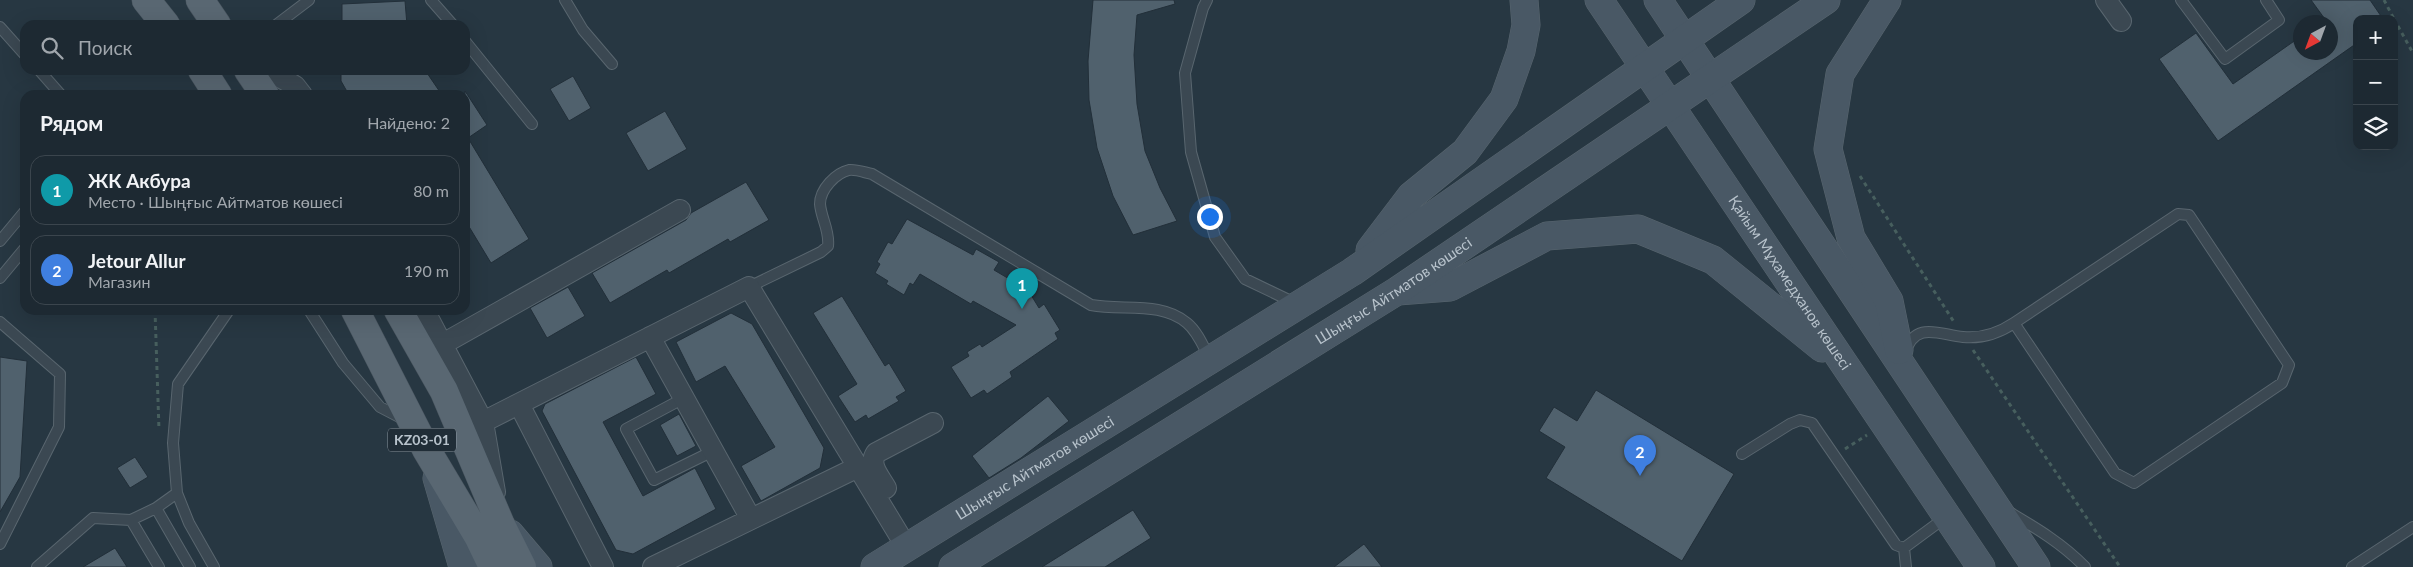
<!DOCTYPE html>
<html lang="ru">
<head>
<meta charset="utf-8">
<style>
	:root { --surface:#1d2932; --page:#25313a; --text:#f1f3f6; --muted:#a0a6ac; --line:#3b454d; --accent:#95b2f1 }
	body { margin:0; font-family:Lato,sans-serif; background:var(--page); color:var(--text) }
	.controls { position:absolute; right:15px; top:15px; display:grid; overflow:hidden; border-radius:10px; box-shadow:0 5px 20px #0002 }
	.controls button { width:45px; height:45px; display:grid; place-items:center; padding:0; border:0; border-bottom:1px solid var(--line); background:var(--surface); color:var(--text); font:25px sans-serif }
	.compass { position:absolute; left:2293px; top:15px; width:45px; height:45px; border-radius:50%; background:var(--surface); box-shadow:0 5px 20px #0002; rotate:221deg }
	.you { position:absolute; left:1209px; top:216px; width:18px; height:18px; margin:-12px; border:4px solid #fff; border-radius:50%; background:#1a73e8; box-shadow:0 0 0 8px #1a73e833 }
	.badge { display:grid; place-items:center; width:32px; height:32px; border-radius:50%; background:var(--accent); color:#fff; font-size:16px; font-weight:700 }
	.pin { position:absolute; translate:-50% -41px; filter:drop-shadow(0 1px 2px #0008) }
	.pin::after { content:''; position:absolute; top:26px; width:18px; height:15px; background:inherit; clip-path:polygon(0 0,100% 0,50% 100%) }
	.list { margin:0; padding:0; list-style:none }
	h2 { display:flex; justify-content:space-between; align-items:center; height:65px; margin:0; padding:0 20px; font-size:21px }
	h2 small { font-size:16px; font-weight:400; color:var(--muted) }
	.list li { display:grid; grid-template-columns:32px 1fr auto; gap:15px; align-items:center; box-sizing:border-box; height:70px; margin:0 10px 10px; padding:0 10px; border:1px solid var(--line); border-radius:15px }
	.list b { display:block; font-size:19px; white-space:nowrap }
	.list p { margin:0; font-size:16px; white-space:nowrap; color:var(--muted) }
	.list em { font-size:16px; font-style:normal; color:var(--muted) }
	.icon { flex:none; width:28px; height:28px; fill:none; stroke:currentColor; stroke-width:2; stroke-linecap:round; stroke-linejoin:round }
	.map { position:relative; flex:none; width:2413px; height:567px; overflow:hidden }
	.search { position:absolute; background:var(--surface); box-shadow:0 5px 20px #0002; left:20px; top:20px; width:450px; height:55px; display:flex; align-items:center; gap:12px; box-sizing:border-box; padding:0 18px; border-radius:15px; color:var(--muted); font-size:19px }
	.panel { position:absolute; background:var(--surface); box-shadow:0 5px 20px #0002; left:20px; top:90px; width:450px; height:225px; border-radius:15px }
	.map>svg:first-child { display:block }
	.building { fill:#50616d; stroke:#222f39 }
	.lines { fill:none; stroke-linecap:round; stroke-linejoin:round }
	.lane-casing { stroke:#59666f; stroke-width:12 }
	.street-casing { stroke:#59666f; stroke-width:22 }
	.secondary-casing { stroke:#59666f; stroke-width:29 }
	.primary-casing { stroke:#48545e; stroke-width:29 }
	.path { stroke:#475f5e; stroke-width:3; stroke-dasharray:4 4; stroke-linecap:butt }
	.lane { stroke:#3b4852; stroke-width:10 }
	.street { stroke:#3b4852; stroke-width:20 }
	.secondary { stroke:#495865; stroke-width:28 }
	.primary { stroke:#596772; stroke-width:28 }
	.labels { text-anchor:middle; stroke-width:4.5; stroke-linejoin:round; paint-order:stroke }
	.shield { fill:#202d37; stroke:#8a969f; stroke-width:1 }
	.shield-label { font-size:14px; font-weight:bold; fill:#b8c3cc }
	.street-label { font-size:15px; fill:#b8c3cc; stroke:#202d37 }
</style>
</head>
<body>
<div class="map">
<svg width="2413" height="567" viewBox="0 0 2413 567">
	<rect width="100%" height="100%" fill="#273742"/>
	<path class="building" d="M 1093,0 L 1174,0 L 1175,4 L 1137,15 L 1134,55 L 1137,104 L 1145,151 L 1160,188 L 1177,221 L 1133,235 L 1113,196 L 1097,148 L 1089,100 L 1088,61 Z
		M 2311,0 L 2370,0 L 2383,19 L 2357,19 L 2357,43 L 2218,141 L 2159,59 L 2196,33 L 2233,84 L 2300,37 L 2300,52 L 2330,52 L 2330,22 L 2327,22 Z
		M 405,1 L 407,25 L 342,25 L 342,4 Z
		M 341,70 L 425,70 L 442,95 L 349,95 L 341,81 Z
		M 573,76 L 591,108 L 569,121 L 550,89 Z
		M 465,91 L 487,125 L 468,138 L 529,239 L 491,263 L 465,220 Z
		M 665,111 L 687,149 L 648,171 L 626,133 Z
		M 746,182 L 769,220 L 730,242 L 728,239 L 669,273 L 667,270 L 610,303 L 592,273 L 686,220 L 691,213 Z
		M 907,219 L 973,255 L 976,249 L 999,262 L 994,270 L 1028,290 L 1039,308 L 1044,304 L 1060,330 L 1055,333 L 1058,339 L 1010,372 L 1012,377 L 987,394 L 984,390 L 971,398 L 951,367 L 969,356 L 967,352 L 980,344 L 982,347 L 1016,325 L 973,301 L 971,304 L 920,274 L 913,285 L 910,283 L 904,295 L 886,284 L 888,281 L 875,273 L 880,264 L 877,262 L 888,242 L 892,244 Z
		M 568,287 L 585,316 L 547,338 L 530,308 Z
		M 842,296 L 885,366 L 889,363 L 906,391 L 896,397 L 899,401 L 868,419 L 866,415 L 855,422 L 838,396 L 857,384 L 813,313 Z
		M 731,313 L 752,324 L 824,448 L 820,468 L 761,501 L 741,466 L 775,447 L 725,366 L 696,382 L 676,342 Z
		M 0,357 L 27,361 L 20,477 L 0,512 Z
		M 636,357 L 656,394 L 603,422 L 643,496 L 695,468 L 716,509 L 633,554 L 616,550 L 542,411 L 545,404 Z
		M 1596,390 L 1734,474 L 1682,561 L 1546,478 L 1565,447 L 1539,431 L 1554,407 L 1577,421 Z
		M 1048,396 L 1069,421 L 1021,458 L 989,478 L 972,456 Z
		M 679,414 L 696,446 L 677,456 L 660,425 Z
		M 135,457 L 148,477 L 130,488 L 117,468 Z
		M 1133,510 L 1151,538 L 1105,567 L 1042,567 Z
		M 1364,544 L 1382,567 L 1334,567 Z
		M 115,548 L 127,567 L 83,567 Z"/>
	<g class="lines">
		<defs>
			<path id="lane" d="M 431,0 L 453,25
				M 565,0 L 583,30 L 612,64
				M 1207,0 L 1203,8 L 1185,73 L 1191,152 L 1215,237 L 1245,279 L 1295,303
				M 2181,0 L 2225,59 L 2279,20 L 2266,0
				M 276,25 L 309,0
				M 0,27 L 25,55
				M 465,41 L 532,124
				M 39,70 L 61,95
				M 0,241 L 25,211
				M 0,278 L 25,248
				M 749,287 L 821,252 L 828,246 C 830,231 821,218 820,204 C 820,189 836,173 849,170 C 856,169 866,173 872,174 L 1091,305 C 1123,311 1161,301 1187,323 C 1198,332 1204,348 1210,359
				M 309,310 L 343,363 L 380,407 L 403,419
				M 0,322 L 60,374 L 59,427 L 0,544
				M 1905,353 C 1915,320 1940,335 1963,337 C 1983,339 1999,333 2014,323 L 2178,214 L 2189,215 L 2289,365 L 2282,383 L 2134,483 L 2115,473 L 2014,323
				M 684,398 L 626,429 L 654,480 L 713,451
				M 1742,454 L 1790,424 L 1800,420 L 1812,423 L 1896,545 L 1904,548
				M 177,493 L 189,523 L 214,567
				M 156,508 L 190,567
				M 2009,512 C 2036,528 2063,544 2085,567
				M 131,520 L 159,567
				M 37,567 L 93,518 L 131,520 L 156,508 L 177,493 L 173,443 L 178,384 L 229,310
				M 1906,567 L 1904,548 L 1946,517
				M 2352,567 L 2413,527"/>
			<path id="street" d="M 2106,0 L 2121,21
				M 268,70 L 295,86 L 302,95
				M 424,310 L 483,422 L 495,492
				M 650,337 L 751,519
				M 441,345 L 680,210
				M 519,404 L 603,567
				M 483,422 L 749,287 L 907,548
				M 886,488 C 880,477 868,465 876,453 L 933,423
				M 653,567 L 858,467"/>
			<g id="secondary">
				<path id="s1" d="M 1599,0 L 1981,567"/>
				<path d="M 1658,0 L 2036,567"/>
				<path d="M 1887,0 L 1840,74 L 1828,149 L 1851,238 L 1889,301 L 1899,350"/>
				<path d="M 1370,250 L 1411,196 L 1465,152 L 1504,99 L 1521,51 L 1526,25 L 1524,0"/>
				<path d="M 1398,291 L 1450,287 L 1547,236 L 1638,229 L 1713,260 L 1822,348"/>
				<path d="M 437,478 L 463,567"/>
				<path d="M 510,534 L 538,567"/>
				<path id="s2" d="M 875,567 L 1352,272 L 1741,0"/>
				<path id="s3" d="M 953,567 L 1397,291 L 1826,0"/>
			</g>
			<path id="primary" d="M 146,0 L 166,25
				M 200,0 L 217,25
				M 202,70 L 218,95
				M 248,70 L 265,95
				M 355,310 L 426,449 L 478,536 L 493,567
				M 398,310 L 444,391 L 500,523 L 522,567"/>
		</defs>
		<use href="#lane" class="lane-casing"/>
		<use href="#street" class="street-casing"/>
		<use href="#secondary" class="secondary-casing"/>
		<use href="#primary" class="primary-casing"/>
		<path class="path" d="M 2384,0 L 2394,19
			M 2394,19 L 2413,53
			M 1860,176 L 1954,322
			M 155,310 L 159,430
			M 1973,350 L 2120,567
			M 1845,449 L 1867,435"/>
		<use href="#lane" class="lane"/>
		<use href="#street" class="street"/>
		<use href="#secondary" class="secondary"/>
		<use href="#primary" class="primary"/>
	</g>
	<g class="labels">
		<rect class="shield" x="388" y="428.5" width="68" height="23" rx="4"/>
		<g class="shield-label">
			<text x="422" y="445">KZ03-01</text>
		</g>
		<g class="street-label">
			<text dy="5" stroke="none"><textPath href="#s1" startOffset="341">Қайым Мұхамедханов көшесі</textPath></text>
			<text dy="5" stroke="none"><textPath href="#s3" startOffset="520">Шыңғыс Айтматов көшесі</textPath></text>
			<text dy="5" stroke="none"><textPath href="#s2" startOffset="188">Шыңғыс Айтматов көшесі</textPath></text>
		</g>
	</g>
</svg>
<div class="controls">
<button>+</button>
<button>−</button>
<button><svg class="icon" aria-label="layers" viewBox="0 0 24 24"><path d="M12 4l9 5-9 5-9-5zM3 14l9 5 9-5"/></svg></button>
</div>
<svg class="compass" viewBox="-18 -18 36 36"><path d="M0-13l5 13h-10z" fill="#e53935"/><path d="M0 13l5-13h-10z" fill="#a0a6ac"/></svg>
<div class="you"></div>
<div class="pin badge" style="left:1022px;top:309px;background:#0f9aa8">1</div>
<div class="pin badge" style="left:1640px;top:476px;background:#3f7fe0">2</div>
<div class="search"><svg class="icon" aria-label="search" viewBox="0 0 24 24"><circle cx="10" cy="10" r="6"/><path d="M15 15l6 6"/></svg>Поиск</div>
<section class="panel">
<h2>Рядом<small>Найдено: 2</small></h2>
<ul class="list">
<li><span class="badge" style="background:#0f9aa8">1</span><div><b>ЖК Акбура</b><p>Место · Шыңғыс Айтматов көшесі</p></div><em>80 m</em></li>
<li><span class="badge" style="background:#3f7fe0">2</span><div><b>Jetour Allur</b><p>Магазин</p></div><em>190 m</em></li>
</ul>
</section>
</div>
</body>
</html>
